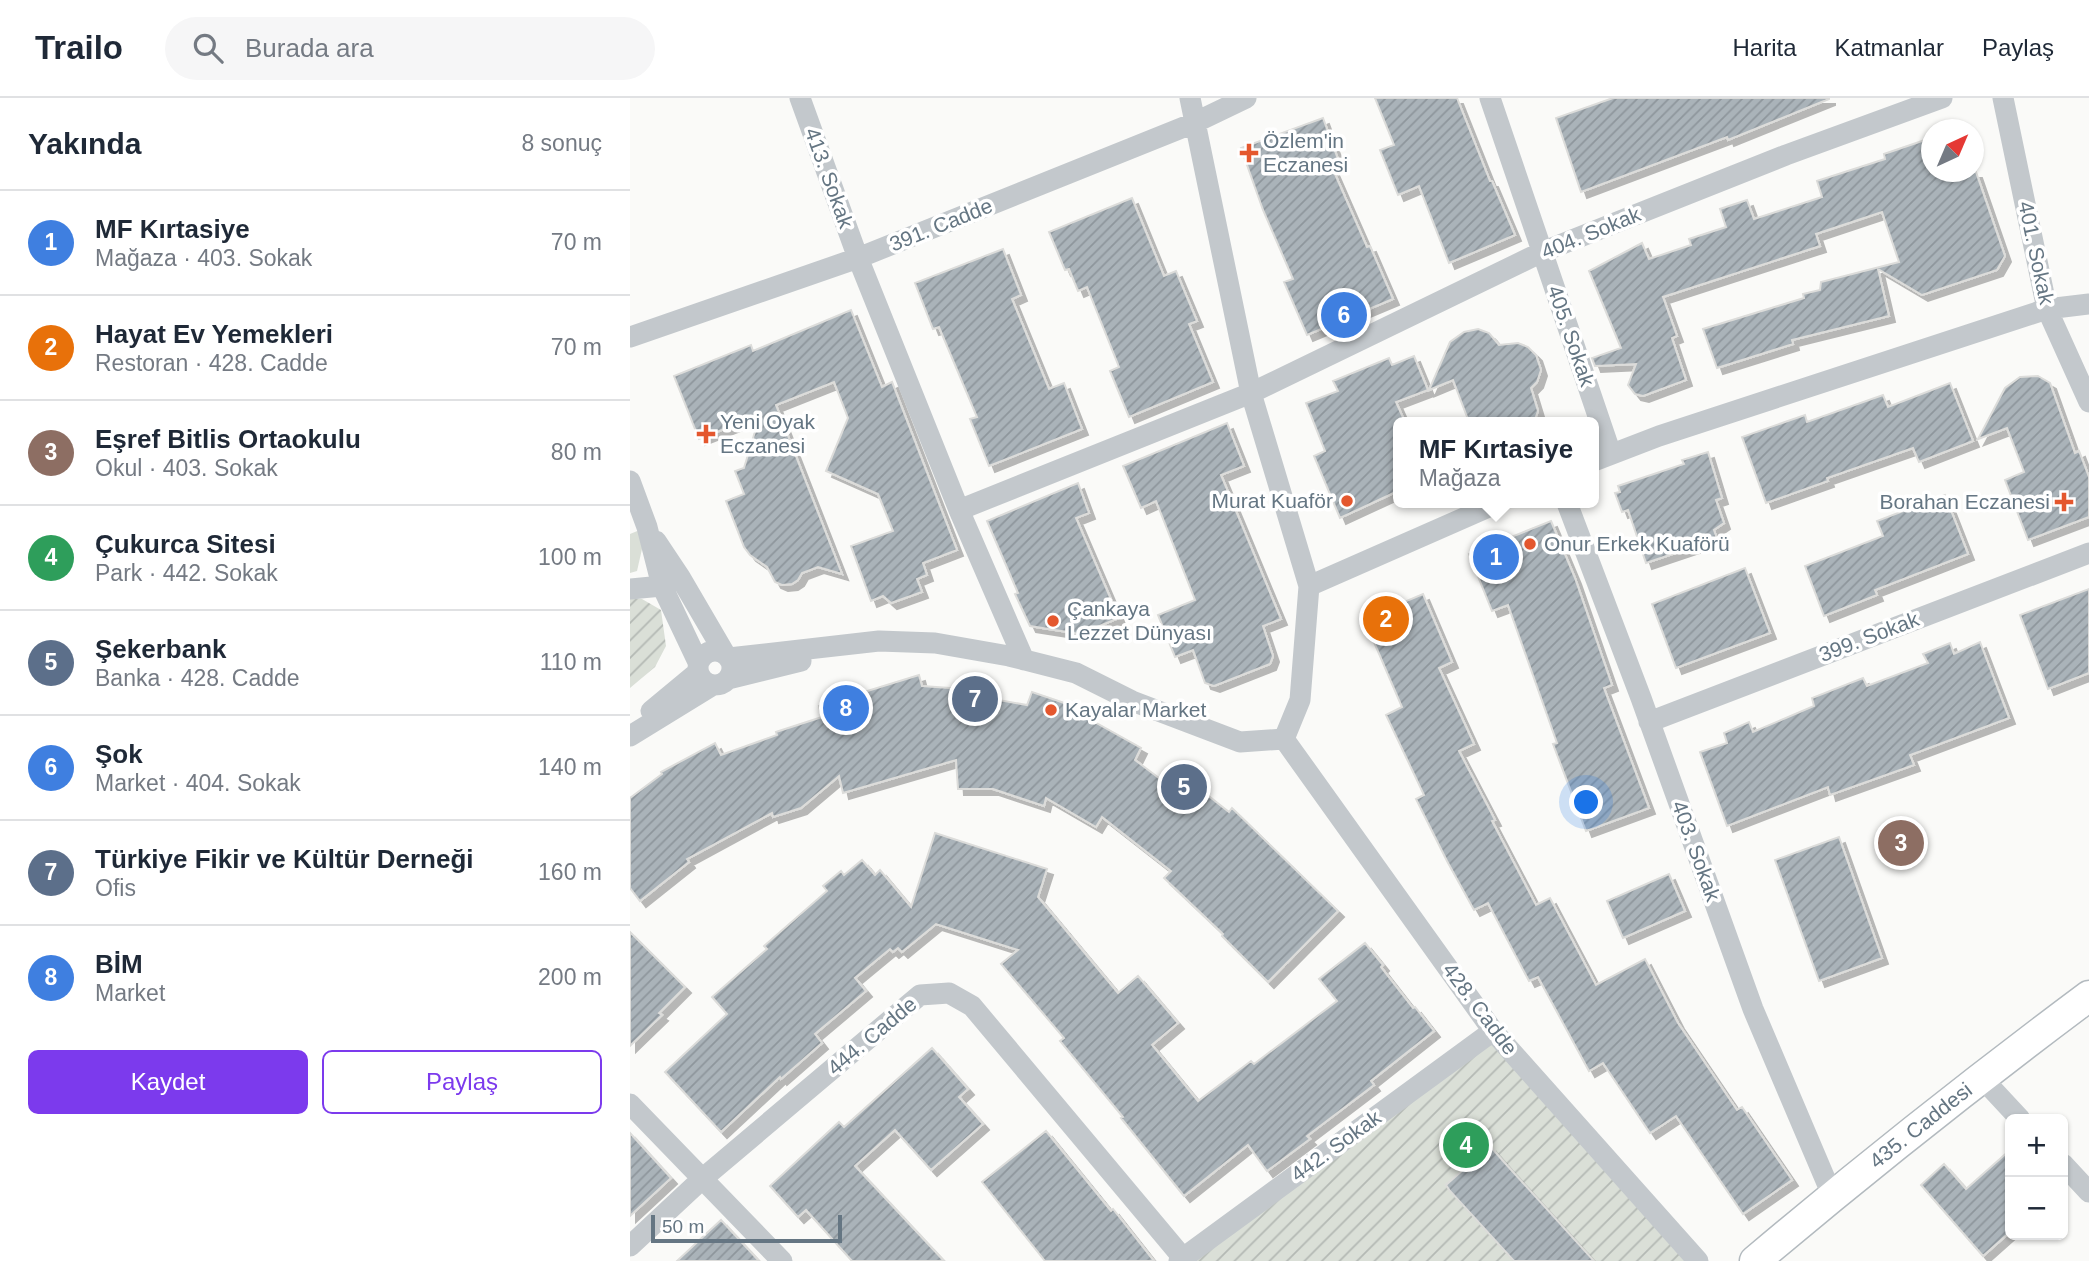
<!DOCTYPE html>
<html lang="tr">
<head>
<meta charset="utf-8">
<style>
	:root { --surface:#fff; --page:#f6f6f7; --text:#1f2937; --muted:#747a83; --line:#e0e1e3; --accent:#7c3aed }
	body { margin:0; font-family:Helvetica,sans-serif; background:var(--page); color:var(--text) }
	.controls { position:absolute; right:21px; bottom:21px; display:grid; overflow:hidden; border-radius:10px; box-shadow:0 2px 5px #0004 }
	.controls button { width:63px; height:63px; display:grid; place-items:center; padding:0; border:0; border-bottom:2px solid var(--line); background:var(--surface); color:var(--text); font:35px sans-serif }
	.compass { position:absolute; left:1291px; top:21px; width:63px; height:63px; border-radius:50%; background:var(--surface); box-shadow:0 2px 5px #0004; rotate:44deg }
	.scale { position:absolute; left:21px; bottom:18px; width:191px; box-sizing:border-box; padding-left:7px; border:4px solid #657683; border-top:0; font-size:19px; line-height:24px; white-space:nowrap; color:#657683; -webkit-text-stroke:5px #fff; paint-order:stroke }
	.you { position:absolute; left:957px; top:705px; width:24px; height:24px; margin:-18px; border:5px solid #fff; border-radius:50%; background:#1a73e8; box-shadow:0 0 0 10px #1a73e833 }
	.badge { display:grid; place-items:center; width:46px; height:46px; border-radius:50%; background:var(--accent); color:#fff; font-size:23px; font-weight:700 }
	.pin { position:absolute; translate:-50% -50%; border:4px solid #fff; box-shadow:0 2px 7px #0006 }
	.popup { position:absolute; left:763px; top:319px; width:206px; height:91px; box-sizing:border-box; display:grid; place-content:center; border-radius:10px; background:var(--surface); filter:drop-shadow(0 2px 5px #0005); font-size:23px; white-space:nowrap; color:var(--muted) }
	.popup b { font-size:26px; color:var(--text) }
	.popup::after { content:''; position:absolute; left:50%; top:100%; margin-left:-14px; border:14px solid transparent; border-top-color:var(--surface) }
	.list { margin:0; padding:0; list-style:none }
	h2 { display:flex; justify-content:space-between; align-items:center; height:91px; margin:0; padding:0 28px; font-size:30px }
	h2 small { font-size:23px; font-weight:400; color:var(--muted) }
	.list li { display:grid; grid-template-columns:46px 1fr auto; gap:21px; align-items:center; box-sizing:border-box; height:105px; padding:0 28px; border-top:2px solid var(--line) }
	.list b { display:block; font-size:26px; white-space:nowrap }
	.list p { margin:0; font-size:23px; white-space:nowrap; color:var(--muted) }
	.list em { font-size:23px; font-style:normal; color:var(--muted) }
	.actions { display:flex; gap:14px; padding:21px 28px }
	.actions a { flex:1; padding:16px 0; border:2px solid var(--accent); border-radius:10px; text-align:center; font-size:24px; color:var(--accent) }
	.actions .main { background:var(--accent); color:#fff }
	.icon { flex:none; width:38px; height:38px; fill:none; stroke:currentColor; stroke-width:2; stroke-linecap:round; stroke-linejoin:round }
	.map { position:relative; flex:none; width:1459px; height:1163px; overflow:hidden }
	header { display:flex; align-items:center; gap:42px; box-sizing:border-box; height:98px; padding:0 35px; background:var(--surface); border-bottom:2px solid var(--line) }
	header strong { font-size:33px }
	nav { display:flex; gap:38px; margin-inline-start:auto; font-size:24px }
	.search { width:490px; height:63px; background:var(--page); display:flex; align-items:center; gap:18px; box-sizing:border-box; padding:0 24px; border-radius:38px; color:var(--muted); font-size:26px }
	main { display:flex }
	aside { flex:1; background:var(--surface) }
	.map>svg:first-child { display:block }
	.park { fill:#dadfd7 }
	.garden { fill:url(#garden-furrows) }
	.building { fill:url(#building-hatch); stroke:#dcdcda; stroke-width:2; filter:url(#shadow) }
	.lines { fill:none; stroke-linecap:round; stroke-linejoin:round }
	.secondary-casing { stroke:#b3babf; stroke-width:33 }
	.street { stroke:#c3c8cc; stroke-width:21 }
	.secondary { stroke:#fff; stroke-width:30 }
	.poi-dot { fill:#e4572e; stroke:#fff; stroke-width:2.5 }
	.labels { text-anchor:middle; stroke-width:7; stroke-linejoin:round; paint-order:stroke }
	.poi-label { font-size:21px; fill:#657683; stroke:#fff; text-anchor:start }
	.street-label { font-size:21px; fill:#657683; stroke:#fff }
</style>
</head>
<body>
<header>
<strong>Trailo</strong>
<div class="search"><svg class="icon" aria-label="search" viewBox="0 0 24 24"><circle cx="10" cy="10" r="6"/><path d="M15 15l6 6"/></svg>Burada ara</div>
<nav><a>Harita</a><a>Katmanlar</a><a>Paylaş</a></nav>
</header>
<main>
<aside>
<h2>Yakında<small>8 sonuç</small></h2>
<ul class="list">
<li><span class="badge" style="background:#3f7fe0">1</span><div><b>MF Kırtasiye</b><p>Mağaza · 403. Sokak</p></div><em>70 m</em></li>
<li><span class="badge" style="background:#e8710a">2</span><div><b>Hayat Ev Yemekleri</b><p>Restoran · 428. Cadde</p></div><em>70 m</em></li>
<li><span class="badge" style="background:#8d6e63">3</span><div><b>Eşref Bitlis Ortaokulu</b><p>Okul · 403. Sokak</p></div><em>80 m</em></li>
<li><span class="badge" style="background:#2e9e5b">4</span><div><b>Çukurca Sitesi</b><p>Park · 442. Sokak</p></div><em>100 m</em></li>
<li><span class="badge" style="background:#5c6f8a">5</span><div><b>Şekerbank</b><p>Banka · 428. Cadde</p></div><em>110 m</em></li>
<li><span class="badge" style="background:#3f7fe0">6</span><div><b>Şok</b><p>Market · 404. Sokak</p></div><em>140 m</em></li>
<li><span class="badge" style="background:#5c6f8a">7</span><div><b>Türkiye Fikir ve Kültür Derneği</b><p>Ofis</p></div><em>160 m</em></li>
<li><span class="badge" style="background:#3f7fe0">8</span><div><b>BİM</b><p>Market</p></div><em>200 m</em></li>
</ul>
<div class="actions"><a class="main">Kaydet</a><a>Paylaş</a></div>
</aside>
<div class="map">
<svg width="1459" height="1163" viewBox="0 0 1459 1163">
	<defs>
		<pattern id="garden-furrows" width="10" height="10" patternUnits="userSpaceOnUse" patternTransform="scale(1.75)"><rect width="10" height="10" fill="#dadfd7"/><path d="M-1 1l2-2M0 10L10 0M9 11l2-2" fill="none" stroke="#b4b9b4"/></pattern>
		<pattern id="building-hatch" width="6" height="6" patternUnits="userSpaceOnUse" patternTransform="scale(1.75)"><rect width="6" height="6" fill="#aab3b9"/><path d="M-1 1l2-2M0 6l6-6M5 7l2-2" fill="none" stroke="#8e969c"/></pattern>
		<filter id="shadow"><feDropShadow dx="6" dy="6" stdDeviation="0" flood-color="#0004"/></filter>
	</defs>
	<rect width="100%" height="100%" fill="#fafaf8"/>
	<path class="park" d="M 17,429 L 7,473 L 0,475 L 0,436 Z"/>
	<path class="garden" d="M 0,500 L 12,501 L 31,512 L 36,548 L 25,569 L 0,590 Z
		M 863,933 L 1068,1163 L 549,1163 Z"/>
	<path class="building" d="M 745,0 L 827,0 L 860,83 L 862,83 L 885,137 L 819,165 L 789,88 L 768,97 L 750,52 L 764,47 Z
		M 983,0 L 1199,0 L 1199,1 L 1098,42 L 1097,39 L 951,94 L 926,20 Z
		M 693,20 L 709,64 L 701,67 L 737,149 L 740,148 L 763,201 L 677,237 L 654,184 L 663,181 L 633,112 L 611,50 Z
		M 1301,40 L 1301,74 L 1346,74 L 1375,158 L 1367,172 L 1292,197 L 1248,171 L 1259,218 L 1162,242 L 1163,246 L 1087,270 L 1073,231 L 1174,200 L 1173,196 L 1190,192 L 1191,184 L 1269,164 L 1252,114 L 1186,136 L 1190,148 L 1033,199 L 1047,238 L 1042,240 L 1056,282 L 1013,298 L 1005,296 L 998,287 L 1006,266 L 965,268 L 962,260 L 991,250 L 959,173 L 1012,145 L 1019,161 L 1061,147 L 1059,141 L 1096,129 L 1090,111 L 1117,102 L 1124,121 L 1192,99 L 1187,83 L 1255,61 L 1254,56 Z
		M 502,100 L 534,178 L 546,173 L 567,223 L 559,226 L 583,284 L 499,319 L 480,273 L 489,269 L 457,189 L 448,193 L 439,171 L 435,172 L 419,134 Z
		M 373,151 L 391,197 L 382,201 L 419,291 L 434,285 L 452,331 L 359,368 L 340,321 L 347,319 L 309,229 L 303,231 L 285,185 Z
		M 221,212 L 252,289 L 262,284 L 327,452 L 293,465 L 297,477 L 287,481 L 292,494 L 261,505 L 253,498 L 241,503 L 221,448 L 263,433 L 248,396 L 196,373 L 218,320 L 204,284 L 146,307 L 212,476 L 188,469 L 172,475 L 168,482 L 162,486 L 152,487 L 145,484 L 137,469 L 120,457 L 114,449 L 96,403 L 114,396 L 105,373 L 114,370 L 130,317 L 69,341 L 44,278 L 121,247 L 123,253 Z
		M 848,231 L 859,235 L 869,247 L 888,245 L 898,249 L 906,257 L 911,272 L 907,284 L 901,290 L 908,313 L 904,324 L 839,324 L 823,282 L 799,292 L 820,244 L 834,234 Z
		M 784,258 L 798,292 L 766,304 L 775,324 L 768,324 L 768,393 L 710,420 L 684,358 L 695,353 L 676,305 L 708,293 L 703,283 L 759,260 L 762,267 Z
		M 1408,278 L 1420,285 L 1445,355 L 1449,353 L 1459,379 L 1459,419 L 1398,442 L 1375,382 L 1394,374 L 1377,330 L 1348,341 L 1375,290 L 1390,279 Z
		M 1320,285 L 1343,343 L 1289,364 L 1283,350 L 1197,380 L 1198,383 L 1136,405 L 1112,339 L 1175,317 L 1177,324 L 1253,297 L 1258,309 Z
		M 597,325 L 614,368 L 591,377 L 651,521 L 633,528 L 643,558 L 640,566 L 584,588 L 575,585 L 563,552 L 545,559 L 528,517 L 565,502 L 526,403 L 511,410 L 493,368 Z
		M 1078,354 L 1092,400 L 1086,402 L 1094,425 L 1084,432 L 1087,441 L 1016,465 L 998,412 L 992,414 L 985,395 L 990,394 L 988,388 L 1054,366 L 1052,362 Z
		M 448,385 L 459,415 L 446,420 L 489,520 L 450,536 L 400,528 L 385,496 L 388,495 L 357,423 Z
		M 1315,397 L 1338,456 L 1245,492 L 1247,497 L 1194,518 L 1175,468 L 1253,438 L 1247,423 Z
		M 921,423 L 945,480 L 982,587 L 974,590 L 1019,710 L 956,733 L 923,646 L 927,645 L 878,507 L 862,513 L 839,456 Z
		M 1115,470 L 1140,535 L 1046,570 L 1022,506 Z
		M 1459,491 L 1459,575 L 1418,591 L 1390,517 Z
		M 793,496 L 822,564 L 809,570 L 844,646 L 829,653 L 865,722 L 862,723 L 906,807 L 920,800 L 966,887 L 1015,861 L 1048,925 L 1107,1012 L 1112,1009 L 1162,1082 L 1113,1116 L 1046,1018 L 1020,1035 L 973,965 L 959,973 L 908,879 L 899,883 L 858,805 L 844,812 L 817,763 L 786,701 L 794,697 L 756,617 L 772,609 L 734,521 Z
		M 1350,544 L 1379,620 L 1280,657 L 1284,667 L 1200,697 L 1198,689 L 1097,728 L 1070,654 L 1097,645 L 1094,635 L 1119,624 L 1123,634 L 1184,608 L 1182,600 L 1233,580 L 1237,588 L 1298,565 L 1293,556 L 1320,545 L 1324,556 Z
		M 289,577 L 292,588 L 362,593 L 363,601 L 397,607 L 402,594 L 446,609 L 445,613 L 511,650 L 505,662 L 537,686 L 547,673 L 599,714 L 602,710 L 708,813 L 638,884 L 592,838 L 593,836 L 534,780 L 541,773 L 472,719 L 466,729 L 416,700 L 414,708 L 363,691 L 328,691 L 326,662 L 213,695 L 209,678 L 171,710 L 143,719 L 142,715 L 57,761 L 59,764 L 10,803 L 0,790 L 0,700 L 32,676 L 31,674 L 85,645 L 91,657 L 147,637 L 146,634 L 192,619 L 189,608 Z
		M 305,735 L 417,771 L 408,799 L 488,895 L 508,878 L 548,925 L 522,947 L 568,1003 L 621,963 L 624,966 L 707,903 L 689,881 L 735,845 L 753,867 L 751,869 L 783,910 L 785,909 L 804,933 L 741,983 L 744,987 L 677,1038 L 680,1041 L 637,1073 L 618,1047 L 554,1098 L 491,1020 L 493,1019 L 430,943 L 434,940 L 371,866 L 388,852 L 306,826 L 272,854 L 268,850 L 263,854 L 260,851 L 225,880 L 236,893 L 185,936 L 192,945 L 151,981 L 150,979 L 91,1034 L 35,974 L 97,916 L 82,899 L 137,851 L 134,848 L 197,793 L 193,788 L 211,773 L 214,777 L 232,762 L 245,777 L 250,772 L 281,809 Z
		M 1209,739 L 1252,860 L 1189,883 L 1145,762 Z
		M 1039,776 L 1055,813 L 993,840 L 977,803 Z
		M 0,834 L 55,889 L 29,915 L 32,917 L 0,948 Z
		M 302,950 L 338,991 L 329,999 L 353,1026 L 301,1072 L 265,1032 L 225,1068 L 314,1163 L 222,1163 L 176,1112 L 168,1119 L 140,1088 L 209,1024 L 214,1029 Z
		M 416,1033 L 481,1113 L 483,1111 L 524,1163 L 415,1163 L 352,1084 Z
		M 0,1035 L 41,1080 L 0,1118 Z
		M 860,1048 L 874,1064 L 964,1163 L 884,1163 L 820,1093 L 816,1087 Z
		M 1380,1052 L 1380,1134 L 1353,1158 L 1291,1087 L 1314,1066 L 1336,1091 Z
		M 91,1122 L 129,1163 L 47,1163 Z"/>
	<g class="lines">
		<defs>
			<g id="secondary">
				<path id="s1" d="M 1125,1163 C 1234,1071 1345,983 1459,898"/>
			</g>
		</defs>
		<use href="#secondary" class="secondary-casing"/>
		<path class="street" d="M 170,0 L 228,160 L 329,412 L 621,295 L 912,154 L 1156,57 L 1312,0
			M 560,0 L 621,295 L 679,488 L 670,602 L 654,641
			M 860,0 L 981,356
			M 1373,0 L 1417,211 L 1459,304
			M 0,239 L 228,160 L 564,25 L 616,0
			M 964,363 L 1029,338 L 1417,211 L 1459,206
			M 0,383 L 17,429 L 32,488 L 68,564
			M 937,405 L 1011,600 L 1123,911 L 1202,1097
			M 329,412 L 394,562
			M 26,443 L 50,479 L 95,556
			M 679,488 L 868,405
			M 0,491 L 32,488
			M68 570a17 17 0 1 1 34 0a17 17 0 1 1-34 0Z
			M 99,560 L 249,543 L 305,545 L 379,558 L 446,575 L 502,603 L 610,644 L 654,641
			M 98,581 L 171,563
			M 21,613 L 68,574
			M 1019,624 L 1459,455
			M 0,638 L 83,587
			M 654,641 L 863,933 L 1068,1163
			M 1350,978 L 1390,1021
			M 0,1006 L 152,1163
			M 1433,1066 L 1459,1094
			M 0,1148 L 72,1081 L 290,897 L 319,895 L 342,908 L 553,1160
			M 549,1163 L 863,933"/>
		<use href="#secondary" class="secondary"/>
	</g>
	<g class="poi-dot">
		<path d="M615.5 44.5h7v7h7v7h-7v7h-7v-7h-7v-7h7z"/>
		<path d="M72.5 325.5h7v7h7v7h-7v7h-7v-7h-7v-7h7z"/>
		<circle cx="717" cy="403" r="7"/>
		<path d="M1430.5 393.5h7v7h7v7h-7v7h-7v-7h-7v-7h7z"/>
		<circle cx="900" cy="446" r="7"/>
		<circle cx="423" cy="523" r="7"/>
		<circle cx="421" cy="612" r="7"/>
	</g>
	<g class="labels">
		<g class="poi-label">
			<text x="633" y="50">Özlem'in<tspan x="633" dy="24">Eczanesi</tspan></text>
			<text x="90" y="331">Yeni Oyak<tspan x="90" dy="24">Eczanesi</tspan></text>
			<text x="703" y="410" text-anchor="end">Murat Kuaför</text>
			<text x="1420" y="411" text-anchor="end">Borahan Eczanesi</text>
			<text x="914" y="453">Onur Erkek Kuaförü</text>
			<text x="437" y="518">Çankaya<tspan x="437" dy="24">Lezzet Dünyası</tspan></text>
			<text x="435" y="619">Kayalar Market</text>
		</g>
		<g class="street-label">
			<text transform="translate(199 80) rotate(70)" y="7">413. Sokak</text>
			<text transform="translate(311 127) rotate(-22)" y="7">391. Cadde</text>
			<text transform="translate(961 135) rotate(-22)" y="7">404. Sokak</text>
			<text transform="translate(1406 155) rotate(78)" y="7">401. Sokak</text>
			<text transform="translate(941 238) rotate(71)" y="7">405. Sokak</text>
			<text transform="translate(1239 539) rotate(-21)" y="7">399. Sokak</text>
			<text transform="translate(1066 753) rotate(70)" y="7">403. Sokak</text>
			<text transform="translate(850 911) rotate(53)" y="7">428. Cadde</text>
			<text transform="translate(242 938) rotate(-40)" y="7">444. Cadde</text>
			<text dy="7" stroke="none"><textPath href="#s1" startOffset="214">435. Caddesi</textPath></text>
			<text transform="translate(706 1048) rotate(-36)" y="7">442. Sokak</text>
		</g>
	</g>
</svg>
<div class="controls">
<button>+</button>
<button>−</button>
</div>
<svg class="compass" viewBox="-18 -18 36 36"><path d="M0-13l5 13h-10z" fill="#e53935"/><path d="M0 13l5-13h-10z" fill="#747a83"/></svg>
<div class="scale">50 m</div>
<div class="you"></div>
<div class="pin badge" style="left:866px;top:459px;background:#3f7fe0">1</div>
<div class="popup"><b>MF Kırtasiye</b>Mağaza</div>
<div class="pin badge" style="left:756px;top:521px;background:#e8710a">2</div>
<div class="pin badge" style="left:1271px;top:745px;background:#8d6e63">3</div>
<div class="pin badge" style="left:836px;top:1047px;background:#2e9e5b">4</div>
<div class="pin badge" style="left:554px;top:689px;background:#5c6f8a">5</div>
<div class="pin badge" style="left:714px;top:217px;background:#3f7fe0">6</div>
<div class="pin badge" style="left:345px;top:601px;background:#5c6f8a">7</div>
<div class="pin badge" style="left:216px;top:610px;background:#3f7fe0">8</div>
</div>
</main>
</body>
</html>
